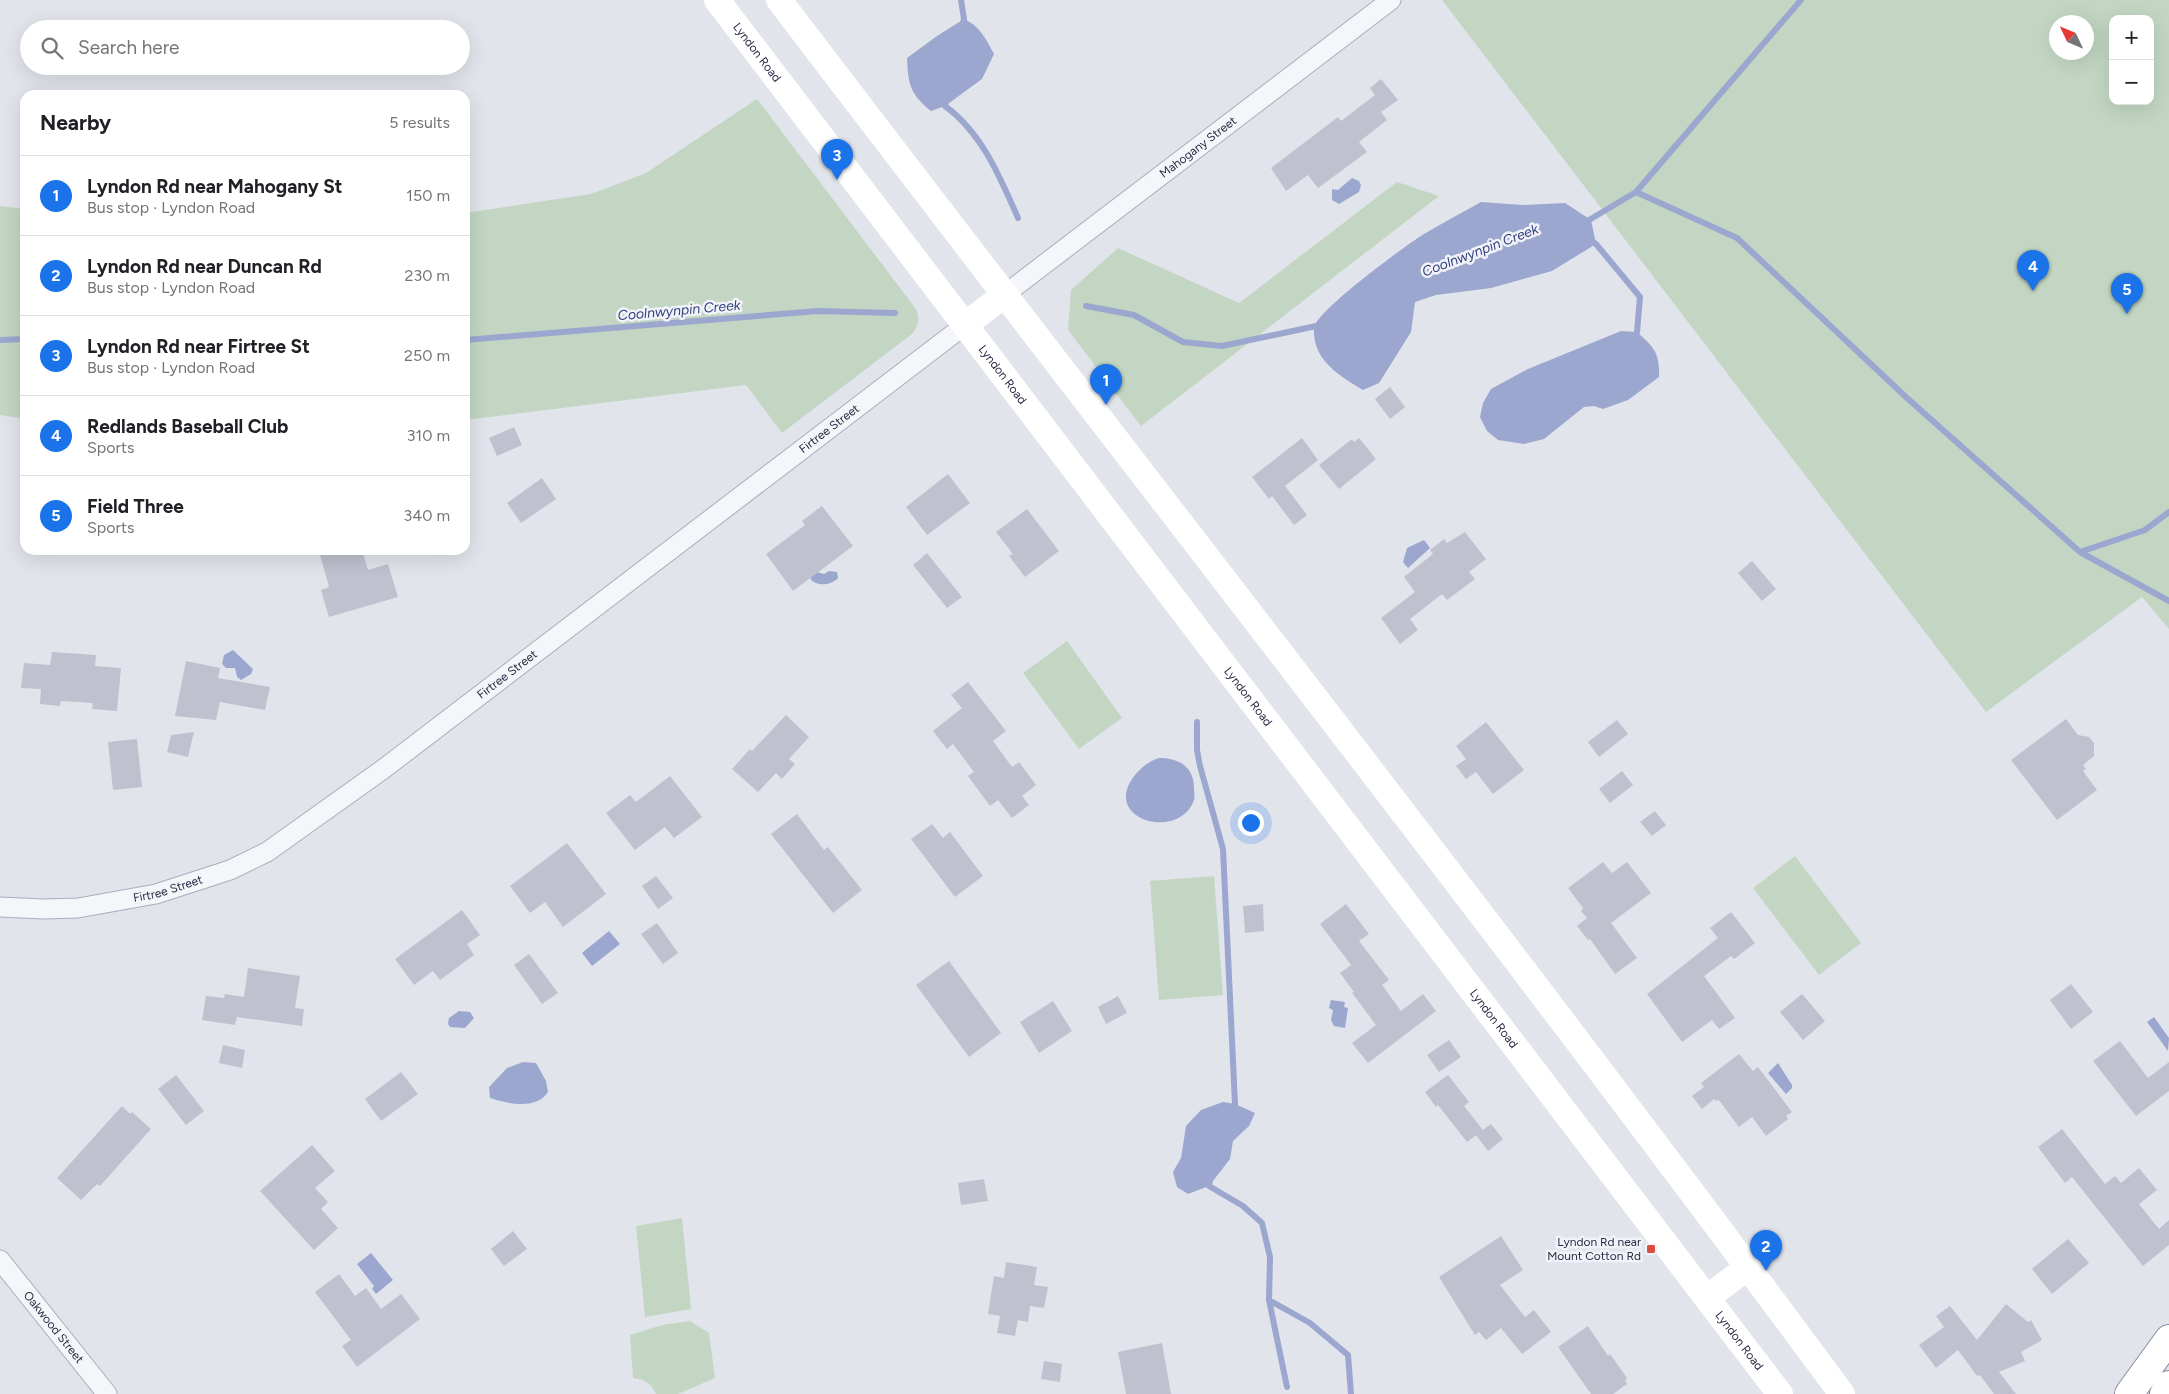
<!DOCTYPE html>
<html lang="en">
<head>
<meta charset="utf-8">
<style>
	:root { --surface:#fff; --page:#f6f6f6; --text:#202124; --muted:#757577; --line:#e0e0e0; --accent:#1a73e8 }
	body { margin:0; font-family:Figtree,sans-serif; background:var(--page); color:var(--text) }
	.controls { position:absolute; right:15px; top:15px; display:grid; overflow:hidden; border-radius:10px; box-shadow:0 5px 20px #0002 }
	.controls button { width:45px; height:45px; display:grid; place-items:center; padding:0; border:0; border-bottom:1px solid var(--line); background:var(--surface); color:var(--text); font:25px sans-serif }
	.compass { position:absolute; left:2049px; top:15px; width:45px; height:45px; border-radius:50%; background:var(--surface); box-shadow:0 5px 20px #0002; rotate:314deg }
	.you { position:absolute; left:1250px; top:822px; width:18px; height:18px; margin:-12px; border:4px solid #fff; border-radius:50%; background:#1a73e8; box-shadow:0 0 0 8px #1a73e833 }
	.badge { display:grid; place-items:center; width:32px; height:32px; border-radius:50%; background:var(--accent); color:#fff; font-size:16px; font-weight:700 }
	.pin { position:absolute; translate:-50% -41px; filter:drop-shadow(0 1px 2px #0008) }
	.pin::after { content:''; position:absolute; top:26px; width:18px; height:15px; background:inherit; clip-path:polygon(0 0,100% 0,50% 100%) }
	.list { margin:0; padding:0; list-style:none }
	h2 { display:flex; justify-content:space-between; align-items:center; height:65px; margin:0; padding:0 20px; font-size:21px }
	h2 small { font-size:16px; font-weight:400; color:var(--muted) }
	.list li { display:grid; grid-template-columns:32px 1fr auto; gap:15px; align-items:center; box-sizing:border-box; height:80px; padding:0 20px; border-top:1px solid var(--line) }
	.list b { display:block; font-size:19px; white-space:nowrap }
	.list p { margin:0; font-size:16px; white-space:nowrap; color:var(--muted) }
	.list em { font-size:16px; font-style:normal; color:var(--muted) }
	.icon { flex:none; width:28px; height:28px; fill:none; stroke:currentColor; stroke-width:2; stroke-linecap:round; stroke-linejoin:round }
	.map { position:relative; flex:none; width:2169px; height:1394px; overflow:hidden }
	.search { position:absolute; background:var(--surface); box-shadow:0 5px 20px #0002; left:20px; top:20px; width:450px; height:55px; display:flex; align-items:center; gap:12px; box-sizing:border-box; padding:0 18px; border-radius:28px; color:var(--muted); font-size:19px }
	.panel { position:absolute; background:var(--surface); box-shadow:0 5px 20px #0002; left:20px; top:90px; width:450px; height:465px; border-radius:15px }
	.map>svg:first-child { display:block }
	.green { fill:#c3d6c3; fill-rule:evenodd }
	.water { fill:#9ba7ce }
	.lines { fill:none; stroke-linecap:round; stroke-linejoin:round }
	.stream { stroke:#9ba7ce; stroke-width:6 }
	.building { fill:#bfc1cf }
	.minor-casing { stroke:#aaadba; stroke-width:21 }
	.trunk-casing { stroke:#888ca4; stroke-width:30 }
	.minor { stroke:#f5f6f9; stroke-width:19 }
	.secondary { stroke:#fff; stroke-width:26 }
	.trunk { stroke:#fff; stroke-width:28 }
	.poi-dot { fill:#d94d3e; stroke:#f2f3f9; stroke-width:2 }
	.labels { text-anchor:middle; stroke-width:5; stroke-linejoin:round; paint-order:stroke }
	.street-label { font-size:12px; fill:#292c45; stroke:#f2f3f9 }
	.poi-label { font-size:12px; fill:#292c45; stroke:#f2f3f9; text-anchor:end }
	.water-label { font-size:14px; font-style:italic; fill:#2f3f7d; stroke:#f2f3f9 }
</style>
</head>
<body>
<div class="map">
<svg width="2169" height="1394" viewBox="0 0 2169 1394">
	<rect width="100%" height="100%" fill="#e2e4ec"/>
	<path class="green" d="M 1442,0 L 2169,0 L 2169,629 L 2142,597 L 1986,712 ZM 2113,19 L 2150,19 L 2150,101 L 2113,101 ZM 2056,22 L 2086,22 L 2086,52 L 2056,52 Z
		M 757,99 L 916,309 C 920,319 919,325 912,334 L 782,433 L 746,385 L 465,420 L 465,213 L 591,194 L 646,173 Z
		M 1397,182 L 1439,196 L 1141,426 L 1068,330 L 1071,290 L 1118,248 L 1239,303 Z
		M 0,206 L 25,209 L 25,419 L 0,415 Z
		M 1067,641 L 1122,718 L 1079,749 L 1023,673 Z
		M 1795,856 L 1861,943 L 1819,975 L 1753,888 Z
		M 1214,876 L 1223,995 L 1159,1000 L 1150,881 Z
		M 682,1218 L 691,1309 L 645,1317 L 636,1226 Z
		M 690,1321 L 709,1333 L 715,1378 L 678,1394 L 656,1394 C 652,1384 644,1379 633,1378 L 630,1335 L 662,1325 Z"/>
	<path class="water" d="M 964,19 C 980,26 986,39 994,54 L 982,79 L 945,106 L 931,111 C 910,94 908,84 907,58 L 937,36 Z
		M 1352,178 L 1359,181 L 1361,185 L 1359,192 L 1339,204 L 1332,200 L 1332,189 L 1338,190 Z
		M 1481,202 L 1523,205 L 1565,203 L 1591,220 L 1596,244 L 1552,271 L 1491,288 L 1436,295 L 1415,302 L 1411,332 L 1379,383 L 1363,390 C 1340,376 1312,360 1314,328 C 1316,311 1406,245 1424,234 C 1442,223 1462,213 1481,202 Z
		M 1621,331 L 1637,332 C 1654,347 1660,353 1659,377 L 1628,400 L 1603,409 L 1594,406 L 1584,407 L 1544,439 L 1524,444 L 1498,440 L 1487,431 L 1480,417 L 1483,403 L 1491,389 L 1528,369 Z
		M 1424,540 L 1430,548 L 1408,568 L 1403,562 L 1407,548 Z
		M 829,571 L 837,572 L 838,578 C 831,585 819,587 811,580 L 810,577 L 817,572 L 824,574 Z
		M 233,650 L 253,669 L 251,674 L 241,680 L 237,677 L 235,668 L 226,668 L 222,664 L 224,655 Z
		M 1159,758 C 1179,758 1194,767 1194,788 C 1194,792 1195,797 1194,800 C 1186,824 1154,828 1136,815 C 1111,797 1138,764 1159,758 Z
		M 609,931 L 620,944 L 592,966 L 582,953 Z
		M 1331,1000 L 1345,1002 L 1344,1007 L 1348,1008 L 1345,1028 L 1334,1026 L 1331,1020 L 1333,1010 L 1329,1008 Z
		M 459,1011 L 470,1012 L 474,1018 L 465,1028 L 450,1027 L 448,1024 L 449,1018 Z
		M 2154,1017 L 2169,1038 L 2168,1051 L 2147,1022 Z
		M 523,1062 L 536,1063 L 546,1081 L 548,1092 C 536,1110 509,1104 490,1098 L 489,1087 L 507,1068 Z
		M 1778,1063 L 1792,1085 L 1792,1088 L 1786,1094 L 1768,1073 Z
		M 1223,1102 L 1235,1104 L 1255,1113 L 1249,1126 L 1233,1141 L 1230,1159 L 1209,1186 L 1188,1194 L 1177,1187 L 1173,1172 L 1181,1158 L 1186,1126 L 1201,1110 Z
		M 371,1253 L 393,1280 L 376,1294 L 372,1289 L 374,1286 L 357,1264 Z"/>
	<g class="lines">
		<path class="stream" d="M 961,0 L 964,19 L 962,27
			M 946,98 L 945,106 C 982,133 1000,177 1018,218
			M 1636,192 L 1737,238 L 1907,398 L 2080,552 L 2169,601
			M 1584,223 L 1636,192 L 1801,0
			M 1590,240 L 1596,244 L 1640,297 L 1637,332
			M 1086,306 L 1134,315 L 1183,342 L 1222,346 L 1321,325
			M 0,340 L 25,339
			M 465,340 L 818,311 L 895,313
			M 2080,552 L 2145,530 L 2169,512
			M 1197,722 L 1197,750 L 1200,766 L 1223,849 L 1235,1104 L 1231,1112
			M 1210,1180 L 1209,1186 L 1243,1206 L 1262,1223 L 1270,1257 L 1269,1300 L 1287,1387
			M 1269,1300 L 1310,1323 L 1348,1355 L 1351,1394"/>
	</g>
	<path class="building" d="M 1381,79 L 1398,100 L 1381,112 L 1387,120 L 1359,142 L 1367,152 L 1318,188 L 1308,175 L 1286,191 L 1271,168 L 1338,117 L 1341,121 L 1375,95 L 1370,88 Z
		M 1390,387 L 1405,407 L 1390,419 L 1375,399 Z
		M 514,427 L 522,445 L 497,456 L 489,438 Z
		M 1302,438 L 1318,460 L 1285,486 L 1307,515 L 1294,525 L 1272,496 L 1269,499 L 1252,477 Z
		M 1359,438 L 1376,459 L 1339,489 L 1319,465 L 1352,439 L 1354,442 Z
		M 948,474 L 970,503 L 927,535 L 906,507 Z
		M 542,478 L 556,499 L 521,523 L 507,503 Z
		M 822,506 L 853,546 L 793,591 L 766,554 L 805,525 L 802,521 Z
		M 1027,509 L 1059,551 L 1025,577 L 1009,556 L 1013,554 L 996,532 Z
		M 1465,532 L 1486,559 L 1469,572 L 1475,579 L 1447,600 L 1442,594 L 1410,619 L 1418,630 L 1400,644 L 1381,618 L 1415,592 L 1404,577 L 1433,554 L 1430,550 L 1444,539 L 1447,543 Z
		M 321,550 L 362,550 L 368,570 L 388,564 L 398,597 L 329,617 L 321,590 L 329,587 L 320,555 L 322,554 Z
		M 927,553 L 962,597 L 947,608 L 913,565 Z
		M 1752,561 L 1776,589 L 1762,601 L 1738,573 Z
		M 52,652 L 96,655 L 95,666 L 121,668 L 117,711 L 92,709 L 93,703 L 61,701 L 60,706 L 40,704 L 41,689 L 21,688 L 24,663 L 50,665 Z
		M 186,661 L 220,668 L 218,678 L 270,687 L 265,710 L 220,702 L 216,720 L 175,716 Z
		M 968,682 L 1006,731 L 993,741 L 1012,767 L 1019,762 L 1036,785 L 1022,796 L 1029,805 L 1012,818 L 998,800 L 990,806 L 968,776 L 974,772 L 953,744 L 947,749 L 933,731 L 962,708 L 951,695 Z
		M 786,715 L 809,737 L 789,759 L 795,764 L 782,779 L 776,773 L 758,792 L 732,769 L 750,749 L 752,751 Z
		M 2066,719 L 2078,735 L 2089,737 L 2094,743 L 2094,756 L 2083,765 L 2086,769 L 2083,771 L 2097,790 L 2057,820 L 2011,760 Z
		M 1617,720 L 1628,734 L 1599,757 L 1588,742 Z
		M 1486,722 L 1524,770 L 1493,794 L 1476,772 L 1466,779 L 1456,766 L 1466,759 L 1456,746 Z
		M 194,732 L 188,757 L 167,752 L 171,735 Z
		M 137,739 L 142,787 L 113,790 L 108,742 Z
		M 1622,771 L 1633,785 L 1610,803 L 1599,789 Z
		M 670,776 L 702,817 L 674,838 L 665,827 L 635,850 L 606,813 L 630,795 L 636,802 Z
		M 1655,811 L 1666,825 L 1652,836 L 1640,822 Z
		M 797,814 L 824,850 L 828,847 L 862,890 L 833,913 L 771,834 Z
		M 932,824 L 943,838 L 950,832 L 983,876 L 955,897 L 911,839 Z
		M 567,843 L 606,894 L 563,927 L 545,902 L 530,913 L 510,886 Z
		M 1603,862 L 1612,873 L 1627,862 L 1651,893 L 1611,923 L 1637,958 L 1615,974 L 1590,939 L 1588,940 L 1577,926 L 1587,918 L 1581,911 L 1583,908 L 1568,888 Z
		M 656,876 L 673,898 L 658,909 L 642,886 Z
		M 1263,904 L 1264,931 L 1245,933 L 1243,906 Z
		M 1346,904 L 1369,934 L 1359,941 L 1389,980 L 1382,985 L 1401,1011 L 1423,994 L 1436,1011 L 1368,1063 L 1352,1043 L 1376,1025 L 1352,993 L 1354,992 L 1340,973 L 1351,965 L 1320,924 Z
		M 462,910 L 480,935 L 467,944 L 474,955 L 440,980 L 433,971 L 414,985 L 395,959 Z
		M 1731,912 L 1755,943 L 1734,959 L 1731,956 L 1704,976 L 1735,1018 L 1719,1029 L 1712,1020 L 1682,1042 L 1647,994 L 1718,938 L 1710,928 Z
		M 657,923 L 678,953 L 663,964 L 641,934 Z
		M 529,954 L 558,993 L 542,1004 L 514,965 Z
		M 949,961 L 1001,1033 L 969,1057 L 916,985 Z
		M 248,968 L 300,976 L 295,1008 L 304,1009 L 302,1026 L 237,1017 L 235,1025 L 202,1020 L 206,996 L 224,998 L 225,994 L 244,997 Z
		M 2071,984 L 2093,1012 L 2071,1029 L 2050,1000 Z
		M 1802,994 L 1825,1021 L 1803,1040 L 1780,1012 Z
		M 1118,996 L 1127,1013 L 1106,1024 L 1098,1007 Z
		M 1053,1001 L 1072,1031 L 1039,1053 L 1020,1022 Z
		M 1449,1040 L 1461,1057 L 1439,1072 L 1427,1055 Z
		M 2120,1041 L 2148,1078 L 2169,1062 L 2169,1091 L 2136,1116 L 2093,1061 Z
		M 223,1045 L 245,1050 L 242,1068 L 219,1063 Z
		M 1739,1054 L 1753,1071 L 1758,1067 L 1792,1112 L 1786,1116 L 1788,1119 L 1766,1136 L 1752,1117 L 1739,1127 L 1719,1100 L 1716,1101 L 1714,1099 L 1702,1109 L 1692,1096 L 1704,1087 L 1701,1083 Z
		M 401,1072 L 418,1094 L 381,1121 L 365,1099 Z
		M 176,1075 L 204,1111 L 186,1125 L 158,1089 Z
		M 1448,1075 L 1469,1102 L 1464,1106 L 1483,1130 L 1467,1142 L 1438,1105 L 1436,1107 L 1425,1092 Z
		M 122,1106 L 130,1114 L 132,1112 L 151,1129 L 100,1186 L 97,1184 L 81,1200 L 57,1178 Z
		M 1491,1124 L 1503,1139 L 1488,1151 L 1476,1135 Z
		M 2062,1129 L 2105,1184 L 2115,1176 L 2121,1183 L 2139,1168 L 2157,1190 L 2139,1204 L 2159,1229 L 2169,1220 L 2169,1245 L 2143,1266 L 2072,1177 L 2065,1183 L 2038,1147 Z
		M 312,1145 L 335,1171 L 315,1188 L 328,1202 L 321,1209 L 338,1228 L 314,1250 L 260,1191 Z
		M 984,1179 L 988,1201 L 961,1205 L 958,1183 Z
		M 513,1231 L 527,1249 L 504,1266 L 491,1249 Z
		M 1501,1236 L 1523,1270 L 1500,1285 L 1525,1317 L 1534,1310 L 1551,1332 L 1522,1354 L 1501,1328 L 1486,1340 L 1479,1332 L 1475,1335 L 1439,1277 Z
		M 2068,1239 L 2089,1263 L 2052,1294 L 2032,1269 Z
		M 1006,1262 L 1037,1267 L 1034,1285 L 1048,1287 L 1044,1308 L 1030,1306 L 1028,1322 L 1018,1320 L 1015,1336 L 997,1333 L 1000,1316 L 988,1314 L 994,1276 L 1004,1278 Z
		M 339,1274 L 355,1296 L 366,1288 L 381,1309 L 401,1294 L 420,1319 L 357,1367 L 342,1346 L 351,1340 L 315,1292 Z
		M 2006,1304 L 2028,1322 L 2031,1320 L 2042,1340 L 2021,1352 L 2025,1361 L 1999,1372 L 2016,1394 L 1994,1394 L 1980,1375 L 1977,1376 L 1958,1350 L 1936,1368 L 1919,1345 L 1944,1327 L 1936,1316 L 1950,1306 L 1977,1340 Z
		M 1588,1326 L 1608,1356 L 1610,1354 L 1627,1378 L 1625,1380 L 1627,1384 L 1613,1394 L 1591,1394 L 1558,1347 Z
		M 1162,1343 L 1171,1394 L 1126,1394 L 1118,1352 Z
		M 1044,1361 L 1062,1364 L 1060,1382 L 1041,1379 Z"/>
	<g class="lines">
		<defs>
			<g id="minor">
				<path id="s1" d="M 1004,295 L 1391,0"/>
				<path id="s2" d="M 0,907 L 43,909 L 78,908 L 156,894 L 230,870 L 267,852 L 382,770 L 965,325"/>
				<path id="s3" d="M 0,1260 L 107,1394"/>
			</g>
			<path id="trunk" d="M 2129,1394 L 2169,1339
				M 2164,1394 L 2169,1385"/>
		</defs>
		<use href="#minor" class="minor-casing"/>
		<use href="#trunk" class="trunk-casing"/>
		<use href="#minor" class="minor"/>
		<g class="secondary">
			<path id="s4" d="M 717,0 L 1780,1394"/>
			<path d="M 779,0 C 1133,465 1495,924 1842,1394"/>
			<path d="M 965,325 L 1004,295"/>
			<path d="M 1707,1298 L 1748,1267"/>
		</g>
		<use href="#trunk" class="trunk"/>
	</g>
	<rect class="poi-dot" x="1646" y="1244" width="10" height="10" rx="2.5"/>
	<g class="labels">
		<g class="street-label">
			<text dy="4" stroke="none"><textPath href="#s4" startOffset="66">Lyndon Road</textPath></text>
			<text dy="4" stroke="none"><textPath href="#s1" startOffset="244">Mahogany Street</textPath></text>
			<text dy="4" stroke="none"><textPath href="#s4" startOffset="471">Lyndon Road</textPath></text>
			<text dy="4" stroke="none"><textPath href="#s2" startOffset="980">Firtree Street</textPath></text>
			<text dy="4" stroke="none"><textPath href="#s2" startOffset="575">Firtree Street</textPath></text>
			<text dy="4" stroke="none"><textPath href="#s4" startOffset="876">Lyndon Road</textPath></text>
			<text dy="4" stroke="none"><textPath href="#s2" startOffset="170">Firtree Street</textPath></text>
			<text dy="4" stroke="none"><textPath href="#s4" startOffset="1281">Lyndon Road</textPath></text>
			<text dy="4" stroke="none"><textPath href="#s3" startOffset="86">Oakwood Street</textPath></text>
			<text dy="4" stroke="none"><textPath href="#s4" startOffset="1686">Lyndon Road</textPath></text>
		</g>
		<g class="poi-label">
			<text x="1641" y="1246">Lyndon Rd near<tspan x="1641" dy="14">Mount Cotton Rd</tspan></text>
		</g>
		<g class="water-label">
			<text transform="translate(1480 250) rotate(-21)" y="5">Coolnwynpin Creek</text>
			<text transform="translate(679 310) rotate(-5)" y="5">Coolnwynpin Creek</text>
		</g>
	</g>
</svg>
<div class="controls">
<button>+</button>
<button>−</button>
</div>
<svg class="compass" viewBox="-18 -18 36 36"><path d="M0-13l5 13h-10z" fill="#e53935"/><path d="M0 13l5-13h-10z" fill="#757577"/></svg>
<div class="you"></div>
<div class="pin badge" style="left:1106px;top:405px">1</div>
<div class="pin badge" style="left:1766px;top:1271px">2</div>
<div class="pin badge" style="left:837px;top:180px">3</div>
<div class="pin badge" style="left:2033px;top:291px">4</div>
<div class="pin badge" style="left:2127px;top:314px">5</div>
<div class="search"><svg class="icon" aria-label="search" viewBox="0 0 24 24"><circle cx="10" cy="10" r="6"/><path d="M15 15l6 6"/></svg>Search here</div>
<section class="panel">
<h2>Nearby<small>5 results</small></h2>
<ul class="list">
<li><span class="badge">1</span><div><b>Lyndon Rd near Mahogany St</b><p>Bus stop · Lyndon Road</p></div><em>150 m</em></li>
<li><span class="badge">2</span><div><b>Lyndon Rd near Duncan Rd</b><p>Bus stop · Lyndon Road</p></div><em>230 m</em></li>
<li><span class="badge">3</span><div><b>Lyndon Rd near Firtree St</b><p>Bus stop · Lyndon Road</p></div><em>250 m</em></li>
<li><span class="badge">4</span><div><b>Redlands Baseball Club</b><p>Sports</p></div><em>310 m</em></li>
<li><span class="badge">5</span><div><b>Field Three</b><p>Sports</p></div><em>340 m</em></li>
</ul>
</section>
</div>
</body>
</html>
